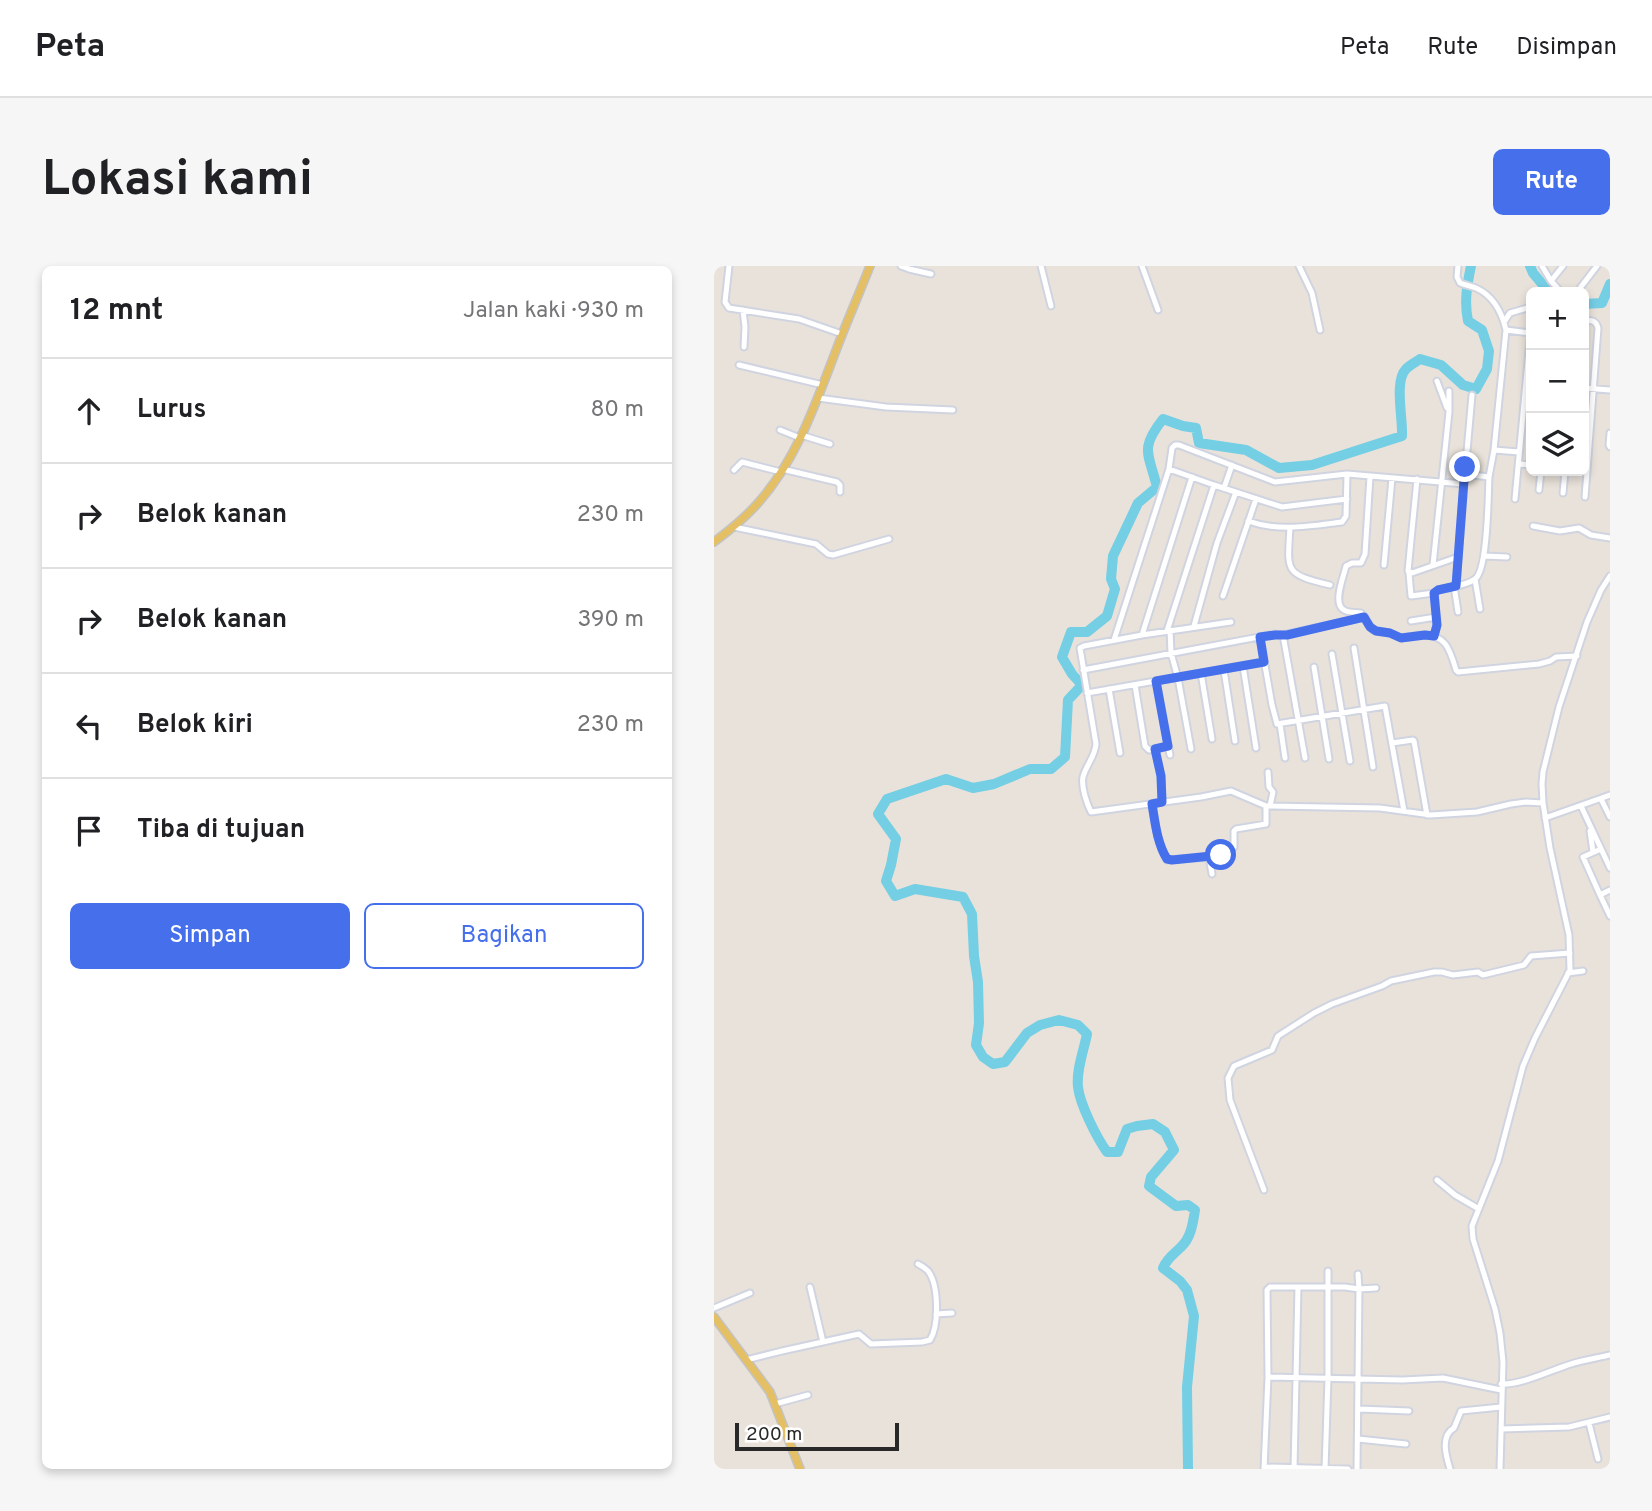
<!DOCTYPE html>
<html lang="id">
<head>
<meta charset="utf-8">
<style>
	:root { --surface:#fff; --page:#f6f6f6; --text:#202124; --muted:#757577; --line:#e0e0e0; --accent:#456feb }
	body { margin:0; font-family:Overpass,sans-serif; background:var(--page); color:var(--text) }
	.controls { position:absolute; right:21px; top:21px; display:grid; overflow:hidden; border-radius:10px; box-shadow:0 4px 10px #0003 }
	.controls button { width:63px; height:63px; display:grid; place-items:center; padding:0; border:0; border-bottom:2px solid var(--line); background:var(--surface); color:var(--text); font:35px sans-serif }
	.scale { position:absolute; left:21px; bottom:18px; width:164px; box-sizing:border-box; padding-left:7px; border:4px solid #282828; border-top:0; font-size:19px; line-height:24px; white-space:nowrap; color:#282828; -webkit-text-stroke:5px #fff; paint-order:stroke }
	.stop { position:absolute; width:21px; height:21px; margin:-16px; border:5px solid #456feb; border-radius:50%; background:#fff }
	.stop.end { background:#456feb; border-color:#fff; box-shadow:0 2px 7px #0008 }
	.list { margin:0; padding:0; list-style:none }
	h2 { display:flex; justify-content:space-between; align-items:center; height:91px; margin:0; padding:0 28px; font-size:30px }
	h2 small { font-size:23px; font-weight:400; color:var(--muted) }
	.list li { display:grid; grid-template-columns:46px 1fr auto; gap:21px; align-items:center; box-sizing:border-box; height:105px; padding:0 28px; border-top:2px solid var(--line) }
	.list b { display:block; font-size:26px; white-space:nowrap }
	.list em { font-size:23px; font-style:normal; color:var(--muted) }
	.actions { display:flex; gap:14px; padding:21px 28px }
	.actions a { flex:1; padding:16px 0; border:2px solid var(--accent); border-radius:10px; text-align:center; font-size:24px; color:var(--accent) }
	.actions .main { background:var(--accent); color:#fff }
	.icon { flex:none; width:38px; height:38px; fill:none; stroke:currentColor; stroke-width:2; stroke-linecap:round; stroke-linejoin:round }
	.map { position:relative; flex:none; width:896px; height:1203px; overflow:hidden; border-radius:10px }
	header { display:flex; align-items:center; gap:42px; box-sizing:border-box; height:98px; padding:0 35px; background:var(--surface); border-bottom:2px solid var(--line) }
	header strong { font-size:33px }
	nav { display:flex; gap:38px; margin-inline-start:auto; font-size:24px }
	.intro { display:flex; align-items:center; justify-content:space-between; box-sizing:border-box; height:168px; padding:0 42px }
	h1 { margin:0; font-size:49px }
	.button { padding:18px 32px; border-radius:10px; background:var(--accent); color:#fff; font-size:24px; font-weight:700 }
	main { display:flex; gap:42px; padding:0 42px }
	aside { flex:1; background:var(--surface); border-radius:10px; box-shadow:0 4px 10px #0003 }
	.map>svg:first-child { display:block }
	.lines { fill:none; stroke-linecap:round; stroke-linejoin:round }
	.river { stroke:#74cee4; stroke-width:10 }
	.minor-casing { stroke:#d0d4e0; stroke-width:9 }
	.major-casing { stroke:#c3c3c3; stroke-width:10 }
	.minor { stroke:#fff; stroke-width:5 }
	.major { stroke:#e5bf64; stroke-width:7 }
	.route { stroke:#456feb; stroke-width:9 }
</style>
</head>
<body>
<header>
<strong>Peta</strong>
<nav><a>Peta</a><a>Rute</a><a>Disimpan</a></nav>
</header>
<div class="intro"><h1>Lokasi kami</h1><a class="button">Rute</a></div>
<main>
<aside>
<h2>12 mnt<small>Jalan kaki · 930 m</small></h2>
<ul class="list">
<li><svg class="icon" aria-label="ahead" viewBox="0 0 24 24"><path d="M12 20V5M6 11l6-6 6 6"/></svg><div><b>Lurus</b></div><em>80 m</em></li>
<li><svg class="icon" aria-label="right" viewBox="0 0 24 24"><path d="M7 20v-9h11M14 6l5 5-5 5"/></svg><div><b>Belok kanan</b></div><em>230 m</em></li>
<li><svg class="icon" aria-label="right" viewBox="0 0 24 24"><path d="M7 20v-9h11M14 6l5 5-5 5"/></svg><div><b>Belok kanan</b></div><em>390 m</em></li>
<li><svg class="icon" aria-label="left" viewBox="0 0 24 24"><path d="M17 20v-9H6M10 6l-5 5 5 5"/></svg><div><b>Belok kiri</b></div><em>230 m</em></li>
<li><svg class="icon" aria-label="arrive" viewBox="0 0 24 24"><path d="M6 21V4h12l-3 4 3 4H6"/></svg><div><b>Tiba di tujuan</b></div></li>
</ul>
<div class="actions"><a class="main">Simpan</a><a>Bagikan</a></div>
</aside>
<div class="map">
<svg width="896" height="1203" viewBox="0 0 896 1203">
	<rect width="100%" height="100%" fill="#e9e2da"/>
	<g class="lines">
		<path class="river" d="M 816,0 L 819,7 L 835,26
			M 870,38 L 888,37 L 896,18
			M 474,1203 L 473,1121 L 480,1050 L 473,1024 L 466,1015 L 449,1002 C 453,992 460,988 467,981 C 477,972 479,957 481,944 L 474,939 L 462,940 L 435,920 L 437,911 L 460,884 L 451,866 L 439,858 L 423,860 L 413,863 L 404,886 L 393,886 C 383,872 366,839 364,821 C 362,804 370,784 373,768 L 364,759 L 345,754 L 326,759 L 313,767 L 291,796 L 279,798 L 269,791 L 262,779 L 265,757 L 264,716 L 260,690 L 258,648 L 249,631 L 201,623 L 181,630 L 172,615 L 177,599 L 182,573 L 164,548 L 173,533 L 232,513 L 259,522 L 280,518 L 316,503 L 337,503 L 351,491 L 354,434 L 368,419 L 358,408 L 348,391 L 357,366 L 373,366 L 393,350 L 401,323 L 397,313 L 399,290 L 424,237 L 443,221 C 435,188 425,183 449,153 L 469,160 L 482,162 L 485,177 L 532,184 L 565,202 L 598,199 L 688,170 C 689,152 680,115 692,103 C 696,99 702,96 706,93 L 727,99 L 749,119 L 762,123 L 773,103 L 775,85 L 768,64 L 754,55 C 750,36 753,19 757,0"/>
		<defs>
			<path id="minor" d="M 15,0 L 11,36 L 15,42 L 85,53 L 128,68
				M 187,0 L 195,3 L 217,8
				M 327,0 L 337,40
				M 428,0 L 444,44
				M 585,0 L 598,27 L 606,64
				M 744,0 L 743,11 L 746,17 C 751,19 757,20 762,22 C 780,30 788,47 792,64 L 780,184 L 805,186
				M 828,0 L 837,15 L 847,26
				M 837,15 L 849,0
				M 863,26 L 883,0
				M 29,44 L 31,61 L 30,81
				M 870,55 C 877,54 882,54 884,62 L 871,231
				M 790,56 L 796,47 L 817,41
				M 792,64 L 817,67
				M 25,99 L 109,119
				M 723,115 L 733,142
				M 870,122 L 896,124
				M 104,132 L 172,141 L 239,144
				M 66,164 L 86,172
				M 896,167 L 895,179 L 896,181
				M 87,169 L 116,178
				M 805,198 L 817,199
				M 68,203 L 123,216 L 126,219 L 126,226
				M 455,203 L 500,219 L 568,241 L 633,233
				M 20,204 L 28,196 L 67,206
				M 751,208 L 758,129
				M 656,211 L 651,288 L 647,297 L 638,297 L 632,300 C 630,310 618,338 630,344 C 634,347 642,346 647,347 L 659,364 C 664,365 670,366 675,367 C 679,368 682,371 685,371 C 693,373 700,369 708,369 C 732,368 736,384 742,404 L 744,406 L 825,398 L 836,395 L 842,391 L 863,390
				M 703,213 L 694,305 L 698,307 L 744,291
				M 510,222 L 518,199
				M 825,224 L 827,205
				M 849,227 L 851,205
				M 801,233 L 817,63
				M 534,255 C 565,266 596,260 628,256 L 632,250 L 633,208
				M 819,260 L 846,265 L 865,262 L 877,269 L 896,272
				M 20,261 L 102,278 L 114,288 L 119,289 L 175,273
				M 576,262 C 573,307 571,308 616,319
				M 771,290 L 793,291
				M 670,299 L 678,212
				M 719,299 L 735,146 L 735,125
				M 695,307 L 697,330 L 720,327
				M 761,313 L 766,343
				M 740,320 L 744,346
				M 742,320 L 750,218
				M 509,330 L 542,233
				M 697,355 L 722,351
				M 517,356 L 428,369 L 370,380 L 366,382 L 382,478 C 381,491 372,499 369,511 C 367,521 373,538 377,546 L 487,531 L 517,525 L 552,540 L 666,542 L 717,549 L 763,546 L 797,538 L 812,536 L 829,537
				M 480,360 L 503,277 L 522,226
				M 456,364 L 457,387 L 464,412 L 477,483
				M 453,365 L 500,219
				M 428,369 L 478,211
				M 569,369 L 651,351
				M 720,370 L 723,359 L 720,327 L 724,324 C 736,321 752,320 761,313 C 774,304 774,230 775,211
				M 546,371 L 558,439 L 563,458 L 671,440 L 690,545
				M 400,374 L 455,203 L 458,182 L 461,179 L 465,179 L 561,216 L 633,208 L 750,218 L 751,208 L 775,211 L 780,184
				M 640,382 L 659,501
				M 618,388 L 636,495
				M 529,400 L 542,482
				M 600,401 L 615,493
				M 369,404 L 561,368 L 569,369 L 591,492
				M 510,404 L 521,475
				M 487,407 L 498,473
				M 442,415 L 456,489
				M 421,419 L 431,480 L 435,484 L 454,480
				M 395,423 L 406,487
				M 373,427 L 550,396
				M 566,458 L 571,492
				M 678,477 L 699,474 L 700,475 L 713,549
				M 441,483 L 447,510 L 448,536
				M 554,506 L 555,521 L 559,526 L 556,540
				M 887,533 L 896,551
				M 438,538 C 441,556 443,577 453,594 L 495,591
				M 867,540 L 896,602
				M 831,552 L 896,529
				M 876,565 L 879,586
				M 498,608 L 495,591 L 507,589 L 519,582 L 520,581 L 520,565 L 522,563 L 552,558 L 552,540
				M 896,624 L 886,629 L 896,650
				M 886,629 L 869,591 L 887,583
				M 854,707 L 869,705
				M 723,914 L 741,929 L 765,943
				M 550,924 L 516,834 L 514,812 L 520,800 L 558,784 L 564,770 L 600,747 L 618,738 L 668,720 L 677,715 L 720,706 L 728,706 L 739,709 L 764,706 L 769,709 L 810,699 L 817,690 L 856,687
				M 644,1008 L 645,1023 L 662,1022
				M 96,1021 L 109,1076
				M 0,1042 L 36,1027
				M 222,1048 L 238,1047
				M 32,1094 L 68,1085 L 145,1068 L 157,1078 L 208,1076 L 216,1074 C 225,1060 225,1019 214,1005 C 211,1002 208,1000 204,998
				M 554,1111 L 688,1114 L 729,1112 L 787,1124
				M 787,1118 C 808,1119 837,1104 857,1098 C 870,1094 883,1092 896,1089
				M 61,1138 L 94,1129
				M 645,1143 L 695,1145
				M 875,1157 L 884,1193
				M 787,1163 L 855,1161 L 896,1151
				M 644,1173 L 692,1178
				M 551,1201 L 634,1203
				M 550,1203 L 554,1111 L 553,1024 L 556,1021 L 631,1021 L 645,1023 L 643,1203
				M 580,1203 L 584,1021
				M 611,1203 L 614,1112 L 614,1005
				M 736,1203 C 732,1190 726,1170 740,1162 L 747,1145 L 787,1141
				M 786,1203 L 789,1096 L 786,1067 L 781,1043 L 759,973 L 758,960 L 784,895 L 809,800 L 821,772 L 856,704 L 855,669 L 836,582 L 829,537 L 828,518 L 829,506 L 845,441 L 873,356 L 887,324 L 896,310"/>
			<path id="major" d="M 0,276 C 16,264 31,252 44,237 C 86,190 105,127 128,69 C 137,46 147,23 156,0
				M 0,1051 L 56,1126 L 86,1203"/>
		</defs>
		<use href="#minor" class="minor-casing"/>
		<use href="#major" class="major-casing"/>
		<use href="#minor" class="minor"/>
		<use href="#major" class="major"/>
	</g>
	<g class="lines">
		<path class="route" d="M 507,589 L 458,594 L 453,593 C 443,577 441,556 438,538 L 448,536 L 447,510 L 441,483 L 454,480 L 442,415 L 550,396 L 546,371 L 561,369 L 573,369 L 650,351 L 656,361 L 662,365 L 676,367 L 687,372 L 711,369 L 720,370 L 723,359 L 720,327 L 724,324 L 742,320 L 751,201"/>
	</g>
</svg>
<div class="controls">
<button>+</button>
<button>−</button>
<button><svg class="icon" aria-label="layers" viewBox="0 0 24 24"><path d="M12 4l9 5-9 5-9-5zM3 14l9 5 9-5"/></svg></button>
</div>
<div class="scale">200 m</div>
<div class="stop" style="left:507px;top:589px"></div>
<div class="stop end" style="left:751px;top:201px"></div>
</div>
</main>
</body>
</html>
